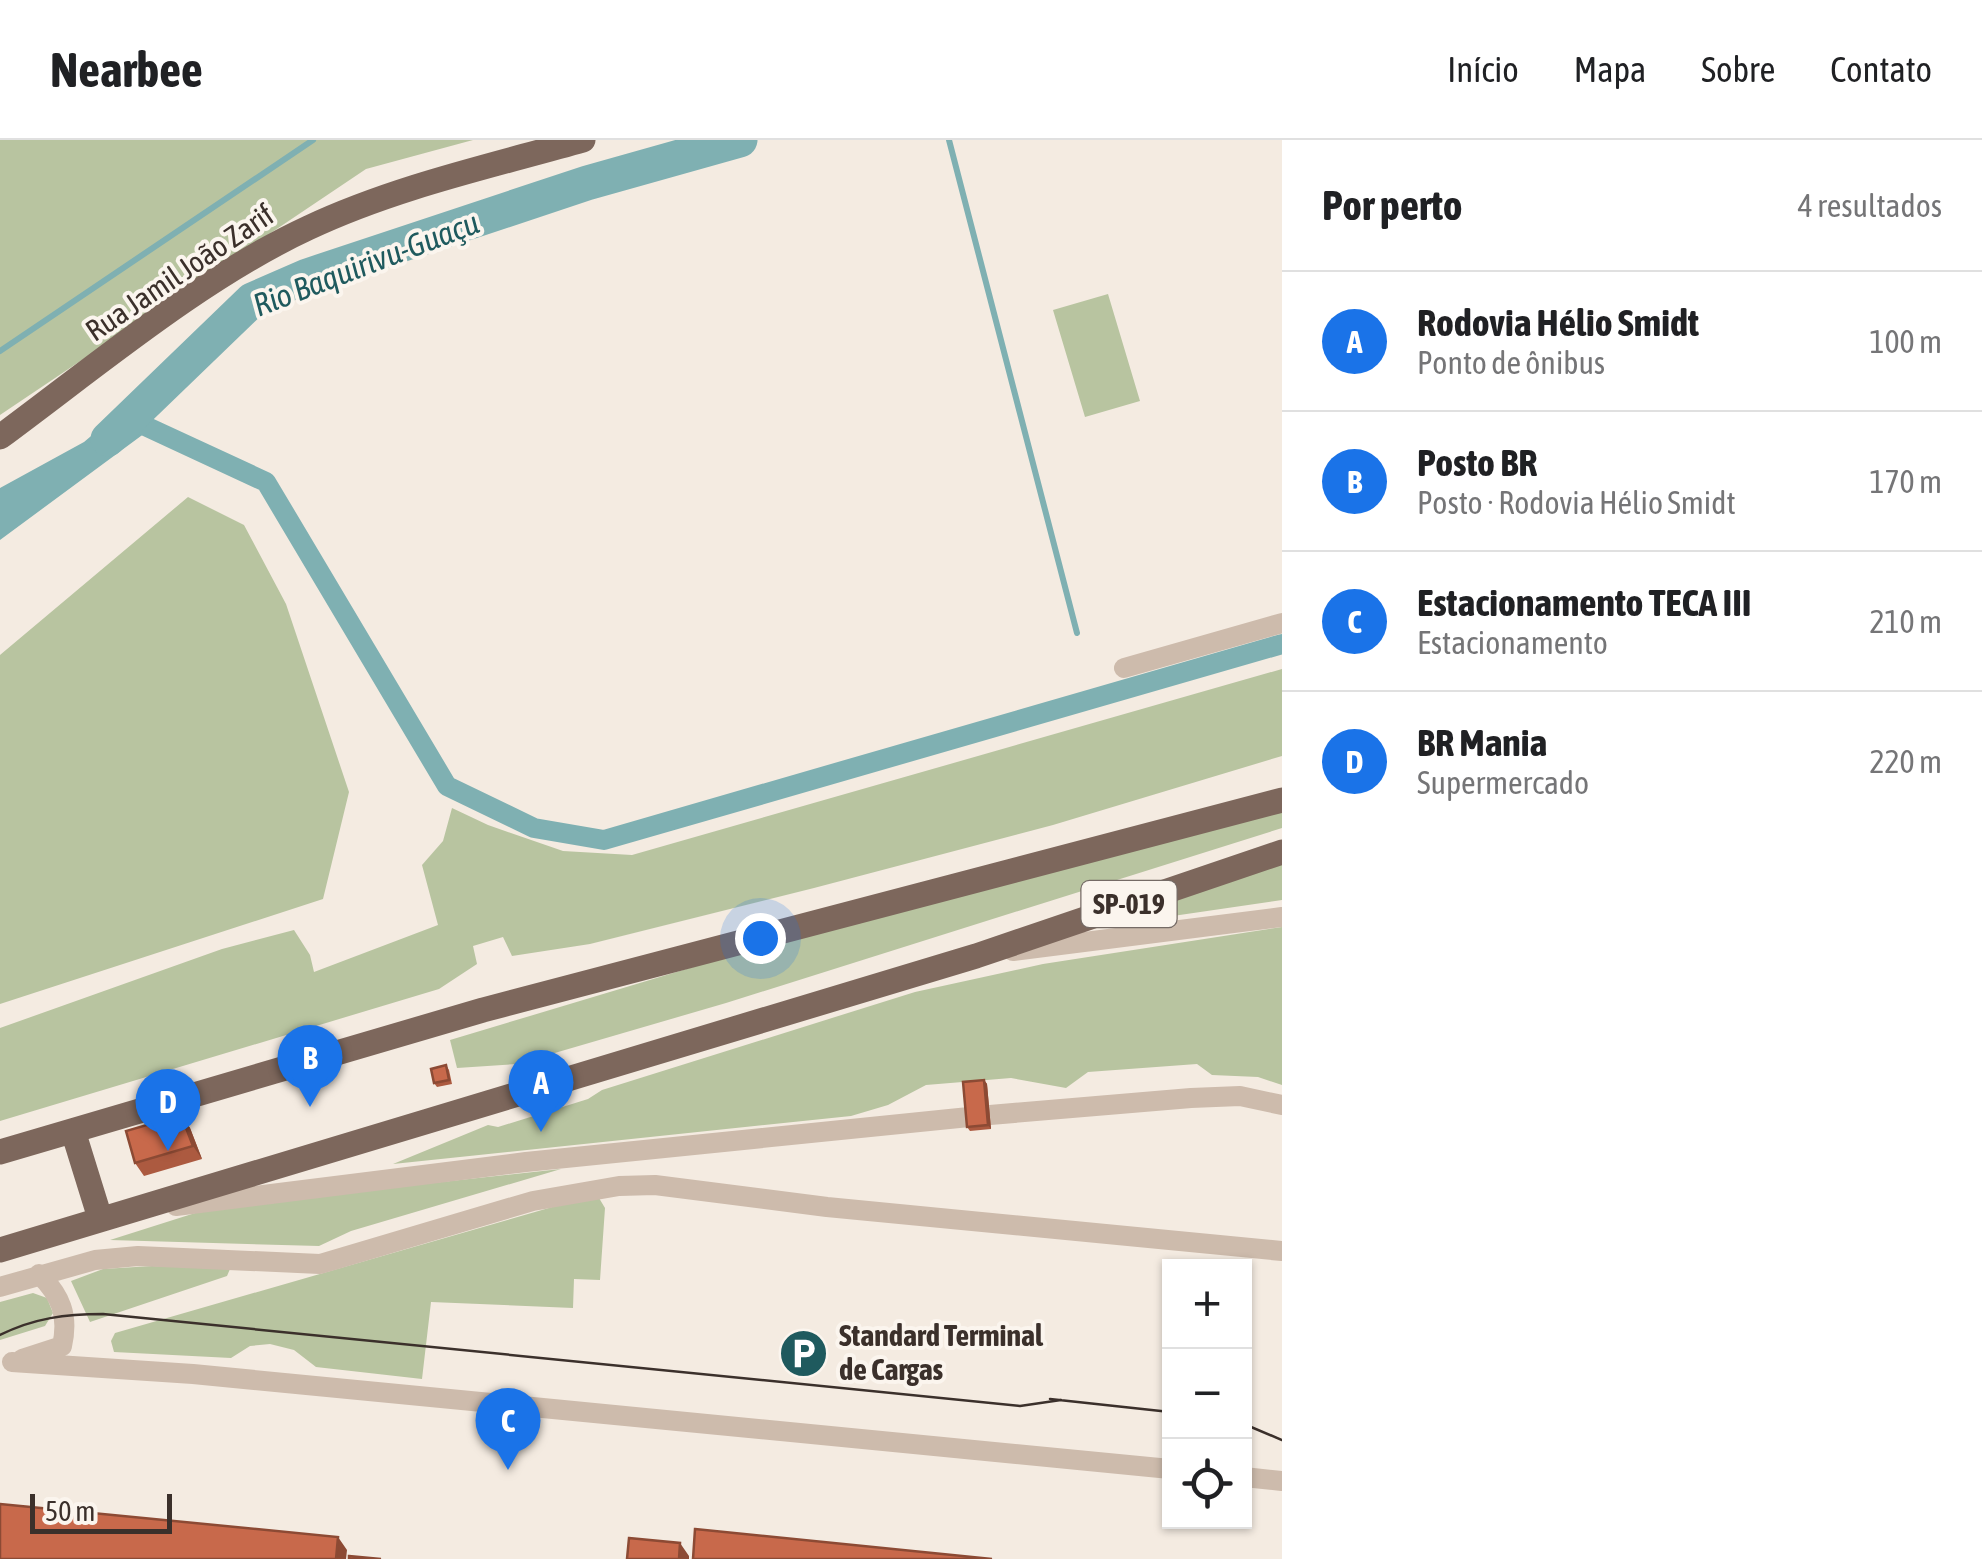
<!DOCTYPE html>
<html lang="pt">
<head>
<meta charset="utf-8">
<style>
	:root { --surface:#fff; --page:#f6f6f6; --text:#202124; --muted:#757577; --line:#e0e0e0; --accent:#1a73e8 }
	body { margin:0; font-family:"Asap Condensed",sans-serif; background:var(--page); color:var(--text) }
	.controls { position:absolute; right:30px; bottom:30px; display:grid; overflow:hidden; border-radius:0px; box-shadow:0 2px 8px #0004 }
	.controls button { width:90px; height:90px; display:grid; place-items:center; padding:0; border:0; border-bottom:2px solid var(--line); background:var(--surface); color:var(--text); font:50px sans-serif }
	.scale { position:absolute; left:30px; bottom:25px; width:142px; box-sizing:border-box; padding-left:10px; border:5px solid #3b302b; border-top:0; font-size:28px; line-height:35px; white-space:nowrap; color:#3b302b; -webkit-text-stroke:8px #fbf5ee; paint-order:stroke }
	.you { position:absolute; left:760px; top:798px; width:35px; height:35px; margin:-25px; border:8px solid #fff; border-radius:50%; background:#1a73e8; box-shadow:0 0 0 15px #1a73e833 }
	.badge { display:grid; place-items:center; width:65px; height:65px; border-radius:50%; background:var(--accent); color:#fff; font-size:32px; font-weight:700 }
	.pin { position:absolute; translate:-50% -82px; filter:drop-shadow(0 2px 5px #0008) }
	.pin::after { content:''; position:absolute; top:52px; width:35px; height:30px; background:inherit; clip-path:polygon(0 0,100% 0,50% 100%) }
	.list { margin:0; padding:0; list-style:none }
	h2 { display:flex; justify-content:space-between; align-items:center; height:130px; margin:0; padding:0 40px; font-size:42px }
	h2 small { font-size:32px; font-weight:400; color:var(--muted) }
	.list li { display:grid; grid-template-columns:65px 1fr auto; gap:30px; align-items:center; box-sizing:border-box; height:140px; padding:0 40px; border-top:2px solid var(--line) }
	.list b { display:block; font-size:38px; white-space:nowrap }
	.list p { margin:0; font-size:32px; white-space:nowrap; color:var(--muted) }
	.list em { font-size:32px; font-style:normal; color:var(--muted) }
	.icon { flex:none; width:55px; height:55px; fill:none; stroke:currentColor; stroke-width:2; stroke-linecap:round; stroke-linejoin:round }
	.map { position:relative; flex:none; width:1282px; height:1419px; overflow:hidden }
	header { display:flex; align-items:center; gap:60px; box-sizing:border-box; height:140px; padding:0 50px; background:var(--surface); border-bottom:2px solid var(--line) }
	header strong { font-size:48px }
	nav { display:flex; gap:55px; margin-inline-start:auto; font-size:35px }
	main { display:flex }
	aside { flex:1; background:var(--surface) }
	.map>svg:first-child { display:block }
	.green { fill:#b8c4a0 }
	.water { fill:#7fb0b2 }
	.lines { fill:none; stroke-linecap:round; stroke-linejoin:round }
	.stream { stroke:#7fb0b2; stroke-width:6 }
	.canal { stroke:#7fb0b2; stroke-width:20 }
	.river { stroke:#7fb0b2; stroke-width:35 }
	.minor { stroke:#cdbbac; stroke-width:20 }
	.major { stroke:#7d675c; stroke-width:25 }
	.tram { stroke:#3b302b; stroke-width:2.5 }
	.wall { fill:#ac5a40 }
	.shaded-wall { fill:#8c4a34 }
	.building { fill:#c8694b; stroke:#8c4a34; stroke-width:2.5 }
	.labels { text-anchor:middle; stroke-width:8; stroke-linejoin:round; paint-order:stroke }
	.shield { fill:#fbf5ee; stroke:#756b66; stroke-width:2.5 }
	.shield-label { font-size:28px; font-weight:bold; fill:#3b302b }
	.street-label { font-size:30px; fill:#3b302b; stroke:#fbf5ee }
	.poi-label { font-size:30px; font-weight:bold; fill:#3b302b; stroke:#fbf5ee; text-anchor:start }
	.water-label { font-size:32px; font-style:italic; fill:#1f5a5e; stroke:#fbf5ee }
</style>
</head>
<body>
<header>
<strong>Nearbee</strong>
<nav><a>Início</a><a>Mapa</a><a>Sobre</a><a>Contato</a></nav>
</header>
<main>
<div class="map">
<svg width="1282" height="1419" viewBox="0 0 1282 1419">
	<rect width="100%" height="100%" fill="#f4ebe1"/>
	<path class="green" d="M 0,0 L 473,0 L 366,29 L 0,275 Z
		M 1108,154 L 1140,261 L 1085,277 L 1053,170 Z
		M 188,357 L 244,385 L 286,464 L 349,652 L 323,759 L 0,864 L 0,515 Z
		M 1282,529 L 1282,616 L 1053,685 L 814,748 L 590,804 L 512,816 L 503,797 L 473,806 L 477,824 L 439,849 L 0,981 L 0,888 L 222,809 L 294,790 L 310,815 L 314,832 L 438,785 L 422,725 L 443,701 L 452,668 L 488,685 L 563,711 L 632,715 Z
		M 1282,670 L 1282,688 L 726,863 L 517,924 L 457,928 L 450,900 L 753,809 Z
		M 1282,724 L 1282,760 L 1125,783 L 1122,773 Z
		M 1282,787 L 1282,945 L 1258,937 L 1212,935 L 1197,924 L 1088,932 L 1066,948 L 1011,938 L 926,945 L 888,965 L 851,976 L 393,1024 L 488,985 L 498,987 L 588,959 L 602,950 L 915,852 L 1043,824 Z
		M 561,1029 L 351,1091 L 319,1106 L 110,1100 L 214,1067 Z
		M 587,1057 L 599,1058 L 605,1068 L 600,1140 L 574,1139 L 573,1168 L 431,1162 L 422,1239 L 316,1227 L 294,1210 L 270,1204 L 250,1206 L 231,1218 L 114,1212 L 111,1201 L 115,1193 Z
		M 152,1126 L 230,1129 L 227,1136 L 90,1182 L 71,1141 L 103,1129 Z
		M 33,1153 L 47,1158 L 53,1173 L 45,1186 L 0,1200 L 0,1162 Z"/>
	<path class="water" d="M 128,265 L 155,273 L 145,293 L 0,400 L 0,348 L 84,302 Z"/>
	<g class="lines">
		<path class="stream" d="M 949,0 L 1077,493
			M 0,211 L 313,0"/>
		<path class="canal" d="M 130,279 L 266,342 L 447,646 L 534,688 L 604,700 L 1282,504"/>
		<path class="river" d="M 108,299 L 252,160 L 307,136 L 587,43 L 740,0"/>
		<path class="minor" d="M 1124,528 L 1282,483
			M 1013,811 L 1282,777
			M 990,975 L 1191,958 L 1240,956 L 1282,965
			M 176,1066 L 526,1022 L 969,977
			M 0,1147 L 95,1120 L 138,1116 L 320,1124 L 533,1061 L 619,1046 L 655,1045 L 827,1067 L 1282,1111
			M 22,1219 L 62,1206 C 69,1175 61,1156 39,1134
			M 12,1222 L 193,1234 L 1170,1329
			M 1244,1337 L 1282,1341"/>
		<path class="major" d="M 0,297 C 95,227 202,137 308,88 C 395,47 491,26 583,0
			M 73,991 L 100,1078
			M 0,1012 L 483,870 L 1282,660
			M 0,1110 L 976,816 L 1282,712"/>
		<path class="tram" d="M 0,1195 C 34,1178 66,1174 103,1174 L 1020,1266 L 1061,1260
			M 1050,1259 L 1170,1272
			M 1244,1284 L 1282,1300"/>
	</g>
	<path class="wall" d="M 446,925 L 449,930 L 452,944 L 437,947 L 434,943 Z
		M 984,940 L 987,944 L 991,989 L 970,991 L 967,987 Z
		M 181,975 L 190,988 L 202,1019 L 144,1036 L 135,1023 Z"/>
	<path class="shaded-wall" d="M 984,940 L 987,944 L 991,989 L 988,985 Z
		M 181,975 L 190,988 L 202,1019 L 193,1006 Z
		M 338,1397 L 347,1410 L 346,1419 L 336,1419 Z
		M 680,1403 L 689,1416 L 689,1419 L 679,1419 Z"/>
	<path class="building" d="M 446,925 L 449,940 L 434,943 L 431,929 Z
		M 984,940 L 988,985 L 967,987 L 963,942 Z
		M 181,975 L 193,1006 L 135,1023 L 126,991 Z
		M 0,1364 L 338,1397 L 336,1419 L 0,1419 Z
		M 695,1389 L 992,1419 L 693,1419 Z
		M 629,1398 L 680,1403 L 679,1419 L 627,1419 Z
		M 349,1416 L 381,1419 L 349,1419 Z"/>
	<defs>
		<symbol id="parking-disc" viewBox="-11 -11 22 22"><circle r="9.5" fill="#1f5a5e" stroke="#fbf5ee"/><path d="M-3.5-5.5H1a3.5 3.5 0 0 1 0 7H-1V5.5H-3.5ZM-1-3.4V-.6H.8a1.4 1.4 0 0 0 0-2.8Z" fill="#fff"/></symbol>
	</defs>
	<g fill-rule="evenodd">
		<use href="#parking-disc" x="776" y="1186" width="55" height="55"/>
	</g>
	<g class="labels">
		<rect class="shield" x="1081.5" y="741" width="95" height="46" rx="8"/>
		<g class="shield-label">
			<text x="1129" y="774">SP-019</text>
		</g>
		<g class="street-label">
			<text transform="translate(180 133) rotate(-34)" y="10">Rua Jamil João Zarif</text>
		</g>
		<g class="poi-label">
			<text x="839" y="1206">Standard Terminal<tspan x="839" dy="34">de Cargas</tspan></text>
		</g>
		<g class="water-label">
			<text transform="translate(366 124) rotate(-21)" y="11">Rio Baquirivu-Guaçu</text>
		</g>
	</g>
</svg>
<div class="controls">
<button>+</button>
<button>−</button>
<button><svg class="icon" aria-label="locate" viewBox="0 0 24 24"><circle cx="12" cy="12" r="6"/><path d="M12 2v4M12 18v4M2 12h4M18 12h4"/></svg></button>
</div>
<div class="scale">50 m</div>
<div class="you"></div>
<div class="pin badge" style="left:541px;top:992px">A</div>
<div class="pin badge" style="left:310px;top:967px">B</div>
<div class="pin badge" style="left:508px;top:1330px">C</div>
<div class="pin badge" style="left:168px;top:1011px">D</div>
</div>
<aside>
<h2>Por perto<small>4 resultados</small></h2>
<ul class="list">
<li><span class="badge">A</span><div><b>Rodovia Hélio Smidt</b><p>Ponto de ônibus</p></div><em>100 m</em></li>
<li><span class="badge">B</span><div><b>Posto BR</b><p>Posto · Rodovia Hélio Smidt</p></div><em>170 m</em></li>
<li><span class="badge">C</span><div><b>Estacionamento TECA III</b><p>Estacionamento</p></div><em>210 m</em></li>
<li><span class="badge">D</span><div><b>BR Mania</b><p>Supermercado</p></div><em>220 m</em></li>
</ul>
</aside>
</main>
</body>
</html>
